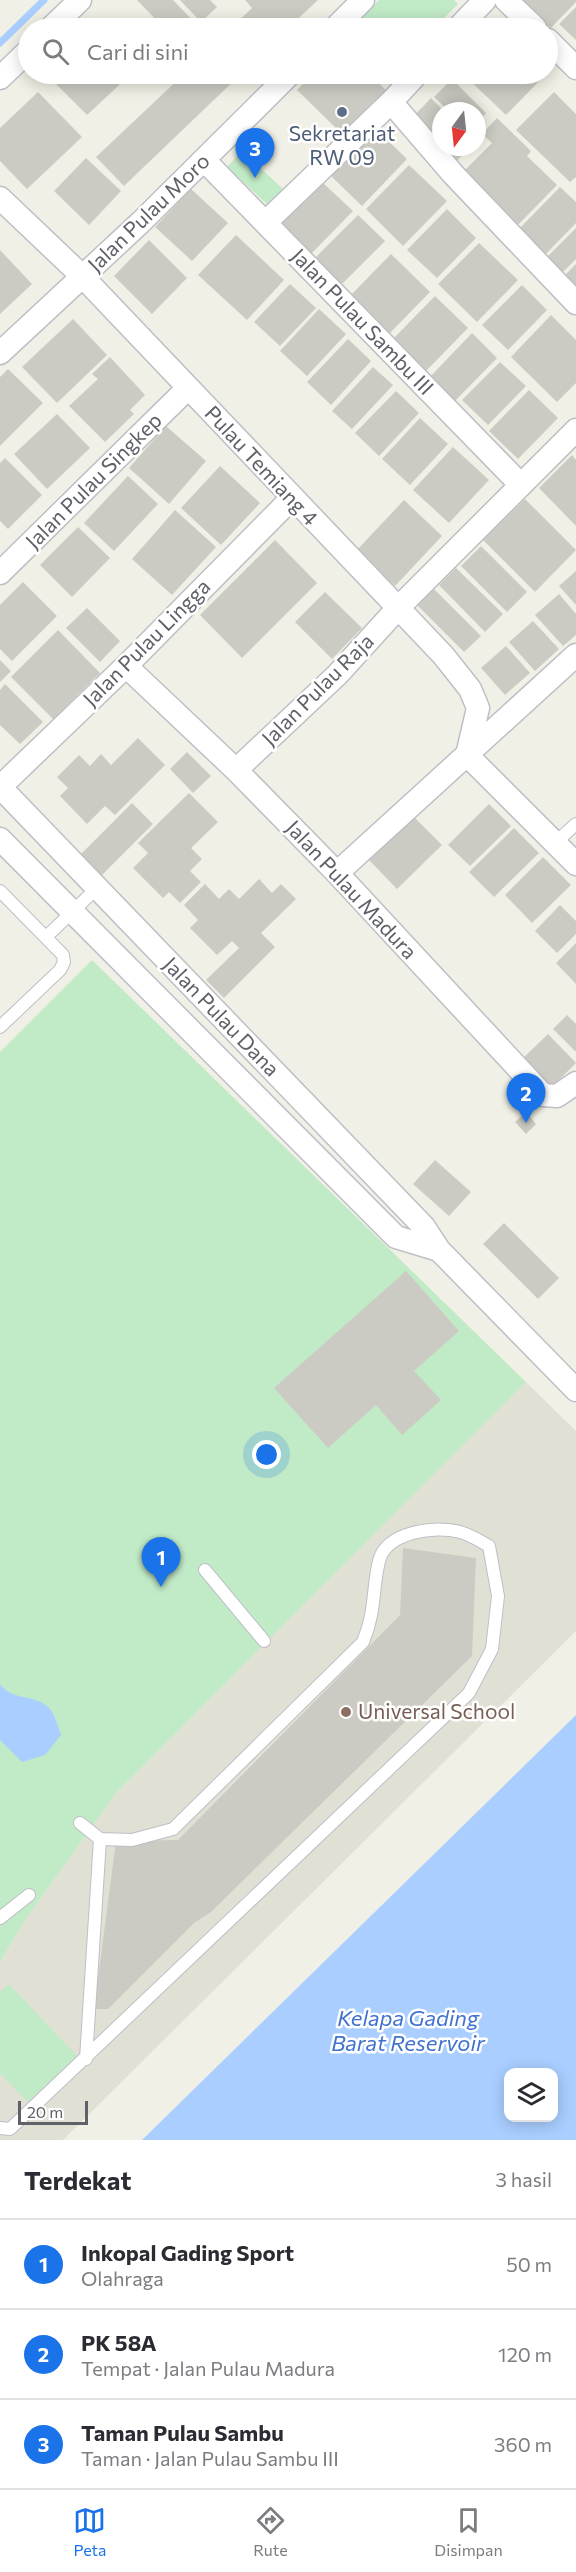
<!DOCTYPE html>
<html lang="id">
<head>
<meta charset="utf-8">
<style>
	:root { --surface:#fff; --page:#f7f7f7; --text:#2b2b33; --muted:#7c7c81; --line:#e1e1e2; --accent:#1a73e8 }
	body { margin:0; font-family:Commissioner,sans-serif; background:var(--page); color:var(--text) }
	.controls { position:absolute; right:18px; bottom:18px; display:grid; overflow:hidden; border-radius:12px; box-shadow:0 3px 15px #0003 }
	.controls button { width:54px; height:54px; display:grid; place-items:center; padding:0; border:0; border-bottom:2px solid var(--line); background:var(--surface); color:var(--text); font:30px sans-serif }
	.compass { position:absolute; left:432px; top:102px; width:54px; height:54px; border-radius:50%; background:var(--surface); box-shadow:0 3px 15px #0003; rotate:195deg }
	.scale { position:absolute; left:18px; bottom:15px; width:70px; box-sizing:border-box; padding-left:6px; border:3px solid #5e6168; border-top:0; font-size:16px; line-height:21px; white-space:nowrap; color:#5e6168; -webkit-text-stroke:4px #fff; paint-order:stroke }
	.you { position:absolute; left:267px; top:1455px; width:21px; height:21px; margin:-15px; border:4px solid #fff; border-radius:50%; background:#1a73e8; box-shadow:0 0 0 9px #1a73e833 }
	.badge { display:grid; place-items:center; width:39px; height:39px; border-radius:50%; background:var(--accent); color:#fff; font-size:20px; font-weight:700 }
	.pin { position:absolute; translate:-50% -50px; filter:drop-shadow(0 2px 3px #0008) }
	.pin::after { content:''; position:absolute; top:32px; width:21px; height:18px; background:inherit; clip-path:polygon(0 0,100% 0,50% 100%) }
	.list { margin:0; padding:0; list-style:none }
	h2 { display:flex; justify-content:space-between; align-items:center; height:78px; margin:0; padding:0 24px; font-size:26px }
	h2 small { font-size:20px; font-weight:400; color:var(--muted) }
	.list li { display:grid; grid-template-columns:39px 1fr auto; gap:18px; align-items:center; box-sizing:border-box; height:90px; padding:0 24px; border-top:2px solid var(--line) }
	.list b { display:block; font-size:22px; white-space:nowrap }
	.list p { margin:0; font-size:20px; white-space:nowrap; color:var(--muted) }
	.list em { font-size:20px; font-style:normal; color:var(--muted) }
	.icon { flex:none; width:33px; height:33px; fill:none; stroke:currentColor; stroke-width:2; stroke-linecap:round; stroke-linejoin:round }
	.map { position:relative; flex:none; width:576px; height:2140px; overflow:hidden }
	.search { position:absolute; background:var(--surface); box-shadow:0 3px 15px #0003; left:18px; right:18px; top:18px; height:66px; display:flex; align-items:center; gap:15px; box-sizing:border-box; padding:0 21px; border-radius:33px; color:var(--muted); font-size:22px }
	.sheet { height:348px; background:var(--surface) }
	nav { display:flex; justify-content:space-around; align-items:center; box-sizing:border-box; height:84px; border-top:2px solid var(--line); background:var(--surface); font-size:16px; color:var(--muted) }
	nav a { display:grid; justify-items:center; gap:3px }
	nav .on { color:var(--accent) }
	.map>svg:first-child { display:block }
	.education { fill:#e1e0d5 }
	.green { fill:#c1eac7 }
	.water { fill:#a9ceff; fill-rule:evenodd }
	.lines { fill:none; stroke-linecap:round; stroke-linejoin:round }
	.stream { stroke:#a9ceff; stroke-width:7 }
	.building { fill:#cccbc3 }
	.service-casing { stroke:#bebfc6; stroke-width:14 }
	.minor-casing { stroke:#bebfc6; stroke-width:25 }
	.service { stroke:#fff; stroke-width:12 }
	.minor { stroke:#fff; stroke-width:22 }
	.service-dot { fill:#5c6f8a; stroke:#fff; stroke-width:2 }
	.education-dot { fill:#8d6e63; stroke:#fff; stroke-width:2 }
	.labels { text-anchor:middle; stroke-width:5; stroke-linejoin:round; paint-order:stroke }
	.service-label { font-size:21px; fill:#4e5e75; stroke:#fff }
	.street-label { font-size:21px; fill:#5e6168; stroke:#fff }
	.education-label { font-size:21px; fill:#785e54; stroke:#fff; text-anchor:start }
	.water-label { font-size:22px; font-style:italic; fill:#4072ce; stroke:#fff }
</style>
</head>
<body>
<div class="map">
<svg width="576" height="2140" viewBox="0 0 576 2140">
	<rect width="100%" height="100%" fill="#f1f0e6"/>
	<path class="education" d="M 526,1382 L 576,1431 L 576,1631 L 63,2140 L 0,2140 L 0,1962 L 27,1917 L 117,1792 Z"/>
	<path class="green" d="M 379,0 L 454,0 L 458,4 L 434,28 L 351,28 Z
		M 242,151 L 283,189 L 268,205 L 227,167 Z
		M 92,960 L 526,1382 L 117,1792 L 27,1917 L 0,1962 L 0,1052 Z
		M 9,1984 L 77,2056 L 28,2102 L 0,2073 L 0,1992 Z"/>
	<path class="water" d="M 0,1684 C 12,1702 36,1693 50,1709 C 55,1715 58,1727 61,1735 L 45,1755 L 22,1762 L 0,1740 Z
		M 576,1715 L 576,2140 L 142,2140 ZM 554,2072 L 554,2118 L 508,2118 L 508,2072 Z"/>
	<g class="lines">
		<path class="stream" d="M 0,43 L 44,0"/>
	</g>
	<path class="building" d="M 137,0 L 173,0 L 196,24 L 191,28 L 164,28 Z
		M 180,0 L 210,0 L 217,7 L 201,22 Z
		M 245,0 L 318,0 L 288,28 L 231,28 L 252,8 Z
		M 523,0 L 576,0 L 576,2 L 550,29 Z
		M 576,7 L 576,40 L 559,24 Z
		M 58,74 L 131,74 L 87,115 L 52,80 Z
		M 184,74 L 241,74 L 124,186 L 96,157 Z
		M 313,74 L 369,74 L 386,90 L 342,134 L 297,90 Z
		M 463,74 L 543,74 L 545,75 L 506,115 Z
		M 452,79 L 486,113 L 477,123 L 477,111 L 449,111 L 434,97 Z
		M 38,92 L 82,137 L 27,189 L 0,161 L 0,128 Z
		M 554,92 L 576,114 L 576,177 L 570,182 L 516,130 Z
		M 431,98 L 444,111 L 441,111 L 441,147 L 470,147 L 455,163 L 410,120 Z
		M 497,118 L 531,151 L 527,156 L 557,185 L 515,228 L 460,175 L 492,143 L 482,134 Z
		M 376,129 L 407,159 L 362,206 L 330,175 Z
		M 86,158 L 121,191 L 89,225 L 54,191 Z
		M 409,165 L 447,201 L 403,246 L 366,209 Z
		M 322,182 L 353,211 L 311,254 L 280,225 Z
		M 560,187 L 576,202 L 576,223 L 542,258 L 516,232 Z
		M 191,189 L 228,223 L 192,261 L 155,227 Z
		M 447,209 L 476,238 L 437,278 L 407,250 Z
		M 358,215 L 385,241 L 342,284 L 315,258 Z
		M 576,228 L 576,259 L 560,275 L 544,260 Z
		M 236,235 L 284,280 L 247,320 L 198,275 Z
		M 149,240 L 187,278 L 152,314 L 114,276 Z
		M 479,243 L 518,280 L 477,322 L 438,284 Z
		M 0,250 L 32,284 L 0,314 Z
		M 391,254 L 430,292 L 389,334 L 350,296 Z
		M 576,264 L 576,296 L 560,280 Z
		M 290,284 L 316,308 L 280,346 L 254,322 Z
		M 522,285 L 547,310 L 508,350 L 482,325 Z
		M 435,296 L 468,328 L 425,372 L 392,340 Z
		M 319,309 L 346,334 L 307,376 L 280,351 Z
		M 551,315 L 576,340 L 576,383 L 557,402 L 511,357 Z
		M 73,319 L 107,355 L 57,403 L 22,367 Z
		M 472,333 L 497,358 L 453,403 L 428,379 Z
		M 348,339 L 371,361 L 331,405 L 307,382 Z
		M 110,357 L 145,395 L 130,410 L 134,414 L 105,442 L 69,406 L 98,379 L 92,374 Z
		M 500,362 L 526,386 L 488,425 L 462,400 Z
		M 373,367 L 393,385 L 352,429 L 332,411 Z
		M 8,369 L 43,403 L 0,446 L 0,377 Z
		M 529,390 L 558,418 L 518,459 L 489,431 Z
		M 396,391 L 419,413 L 379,456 L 355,433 Z
		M 57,414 L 90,448 L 47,489 L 14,454 Z
		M 420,418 L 448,444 L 410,485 L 382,459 Z
		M 166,426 L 206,461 L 169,504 L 129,468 Z
		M 453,447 L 489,480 L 449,523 L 413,490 Z
		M 572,455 L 576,460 L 576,526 L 539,488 Z
		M 5,458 L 42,495 L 8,529 L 0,521 L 0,463 Z
		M 220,466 L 260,503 L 221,545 L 181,508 Z
		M 128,476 L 158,504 L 114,551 L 84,523 Z
		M 525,499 L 576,550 L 535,592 L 483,540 Z
		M 404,500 L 442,536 L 395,586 L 357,550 Z
		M 175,510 L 216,547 L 172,595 L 132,559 Z
		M 78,527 L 110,558 L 72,597 L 40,565 Z
		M 275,540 L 317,583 L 242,658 L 200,615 Z
		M 481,546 L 527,592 L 507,612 L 461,566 Z
		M 456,568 L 503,614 L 485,632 L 439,585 Z
		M 576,571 L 576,605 L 559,586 Z
		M 23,582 L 57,616 L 12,661 L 0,649 L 0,605 Z
		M 434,589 L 481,636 L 464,652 L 417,605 Z
		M 325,592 L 362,628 L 332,659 L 295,622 Z
		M 559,594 L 576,614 L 576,635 L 563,646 L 535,615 Z
		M 87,608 L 120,641 L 100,662 L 66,628 Z
		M 533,621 L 559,649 L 535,671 L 509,642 Z
		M 58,630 L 100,673 L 53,719 L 11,677 Z
		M 506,646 L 530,673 L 505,695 L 481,668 Z
		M 0,660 L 11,671 L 0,682 Z
		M 5,684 L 43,722 L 20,744 L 0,725 L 0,690 Z
		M 138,738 L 165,765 L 115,815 L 105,806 L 87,824 L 60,796 L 68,788 L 57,777 L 79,755 L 90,766 L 101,754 L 111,765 Z
		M 187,752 L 211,776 L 193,793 L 170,769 Z
		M 189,793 L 218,822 L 191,848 L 202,859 L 190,871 L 201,882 L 180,903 L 169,892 L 163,898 L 133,868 L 148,853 L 138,843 Z
		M 132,803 L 153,824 L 101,876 L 80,855 Z
		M 489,804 L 511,826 L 470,866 L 448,845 Z
		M 412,815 L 442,845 L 397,889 L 368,859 Z
		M 514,828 L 539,853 L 494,897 L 469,872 Z
		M 543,857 L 571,885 L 532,923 L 505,895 Z
		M 259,879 L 272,893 L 281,884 L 296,899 L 261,933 L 275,947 L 224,998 L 206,980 L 239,948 L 232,941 L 217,955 L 190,928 L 198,920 L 184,905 L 205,884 L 219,899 L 229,889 L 239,899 Z
		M 560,905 L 576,921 L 576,934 L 557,953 L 535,931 Z
		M 576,943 L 576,984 L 556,963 Z
		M 567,1015 L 576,1024 L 576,1052 L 553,1029 Z
		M 548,1034 L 576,1063 L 544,1095 L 515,1066 Z
		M 526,1112 L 536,1124 L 526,1134 L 515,1122 Z
		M 435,1160 L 471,1192 L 449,1216 L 413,1184 Z
		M 504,1223 L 559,1278 L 538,1299 L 483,1244 Z
		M 406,1271 L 459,1331 L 414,1371 L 441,1400 L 402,1435 L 376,1405 L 328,1448 L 274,1388 Z
		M 403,1548 L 476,1558 L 472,1656 L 211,1912 L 194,1923 L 108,2009 L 94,2009 L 116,1841 L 178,1840 L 400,1615 Z"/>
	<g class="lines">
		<defs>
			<path id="service" d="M 555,843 L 576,824
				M 0,891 L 63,955 L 64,962 L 60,970 L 0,1027
				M 46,937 L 97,888
				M 205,1570 L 264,1641
				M 0,1918 L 29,1895
				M 86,2059 L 100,1839
				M 0,2128 L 10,2129 L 469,1693 L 492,1649 L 498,1596 L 489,1546 C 480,1541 469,1534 460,1532 C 435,1525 386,1532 379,1561 C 372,1590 376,1611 363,1642 L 173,1829 L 132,1840 L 100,1839 L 80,1823"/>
			<path id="minor" d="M 506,0 L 535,28
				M 51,28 L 80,0
				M 335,28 L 363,0
				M 458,28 L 485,0
				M 548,40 L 576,68
				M 0,78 L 28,51
				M 391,102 L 453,174 L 576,303
				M 204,160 L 520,484
				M 0,198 L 83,277 L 443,655 L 470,689 L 478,708 L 467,755
				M 266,222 L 391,102 L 417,74
				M 0,353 L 141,222 L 290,74
				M 0,573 L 188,388
				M 126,666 L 236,770 L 337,873 L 543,1095 L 557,1096 L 576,1083
				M 467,755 L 576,864
				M 236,770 L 337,675 L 398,608 L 576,430
				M 0,787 L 424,1227 L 439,1250 L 576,1390
				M 0,787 L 126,666 L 292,498
				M 0,839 L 396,1237 L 439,1250
				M 337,873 L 576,655"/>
		</defs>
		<use href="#service" class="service-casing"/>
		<use href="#minor" class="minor-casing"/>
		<use href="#service" class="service"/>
		<use href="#minor" class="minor"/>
	</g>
	<circle class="service-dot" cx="342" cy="112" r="6"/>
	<circle class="education-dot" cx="346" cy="1712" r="6"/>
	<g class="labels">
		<g class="service-label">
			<text x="342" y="141">Sekretariat<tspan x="342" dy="24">RW 09</tspan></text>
		</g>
		<g class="street-label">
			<text transform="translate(149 213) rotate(-44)" y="7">Jalan Pulau Moro</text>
			<text transform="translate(362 322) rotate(46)" y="7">Jalan Pulau Sambu III</text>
			<text transform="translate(261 466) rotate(47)" y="7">Pulau Temiang 4</text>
			<text transform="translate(94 481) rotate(-45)" y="7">Jalan Pulau Singkep</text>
			<text transform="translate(147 643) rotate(-45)" y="7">Jalan Pulau Lingga</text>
			<text transform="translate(318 690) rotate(-45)" y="7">Jalan Pulau Raja</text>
			<text transform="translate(351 890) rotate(47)" y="7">Jalan Pulau Madura</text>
			<text transform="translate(221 1017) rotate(46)" y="7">Jalan Pulau Dana</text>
		</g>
		<g class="education-label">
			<text x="358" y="1719">Universal School</text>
		</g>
		<g class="water-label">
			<text x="408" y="2026">Kelapa Gading<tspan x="408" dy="25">Barat Reservoir</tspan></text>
		</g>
	</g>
</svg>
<div class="controls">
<button><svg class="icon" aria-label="layers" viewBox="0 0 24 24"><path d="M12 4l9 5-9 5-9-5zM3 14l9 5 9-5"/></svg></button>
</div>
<svg class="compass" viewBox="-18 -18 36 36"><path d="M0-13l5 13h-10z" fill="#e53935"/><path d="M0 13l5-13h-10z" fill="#7c7c81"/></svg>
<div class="scale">20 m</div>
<div class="you"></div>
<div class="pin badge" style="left:161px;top:1587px">1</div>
<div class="pin badge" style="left:526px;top:1123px">2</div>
<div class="pin badge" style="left:255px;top:178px">3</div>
<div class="search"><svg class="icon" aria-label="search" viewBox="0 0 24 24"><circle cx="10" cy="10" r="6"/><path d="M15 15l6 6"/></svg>Cari di sini</div>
</div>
<section class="sheet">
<h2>Terdekat<small>3 hasil</small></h2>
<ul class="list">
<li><span class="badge">1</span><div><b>Inkopal Gading Sport</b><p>Olahraga</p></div><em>50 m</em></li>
<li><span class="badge">2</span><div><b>PK 58A</b><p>Tempat · Jalan Pulau Madura</p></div><em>120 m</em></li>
<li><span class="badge">3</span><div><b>Taman Pulau Sambu</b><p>Taman · Jalan Pulau Sambu III</p></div><em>360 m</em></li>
</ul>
</section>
<nav>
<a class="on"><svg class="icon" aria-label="map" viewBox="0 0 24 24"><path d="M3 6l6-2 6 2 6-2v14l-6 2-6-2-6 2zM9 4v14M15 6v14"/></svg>Peta</a>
<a><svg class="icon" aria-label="directions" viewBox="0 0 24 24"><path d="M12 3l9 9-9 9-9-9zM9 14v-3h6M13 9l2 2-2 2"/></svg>Rute</a>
<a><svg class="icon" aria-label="saved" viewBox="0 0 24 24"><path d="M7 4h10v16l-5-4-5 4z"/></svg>Disimpan</a>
</nav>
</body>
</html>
